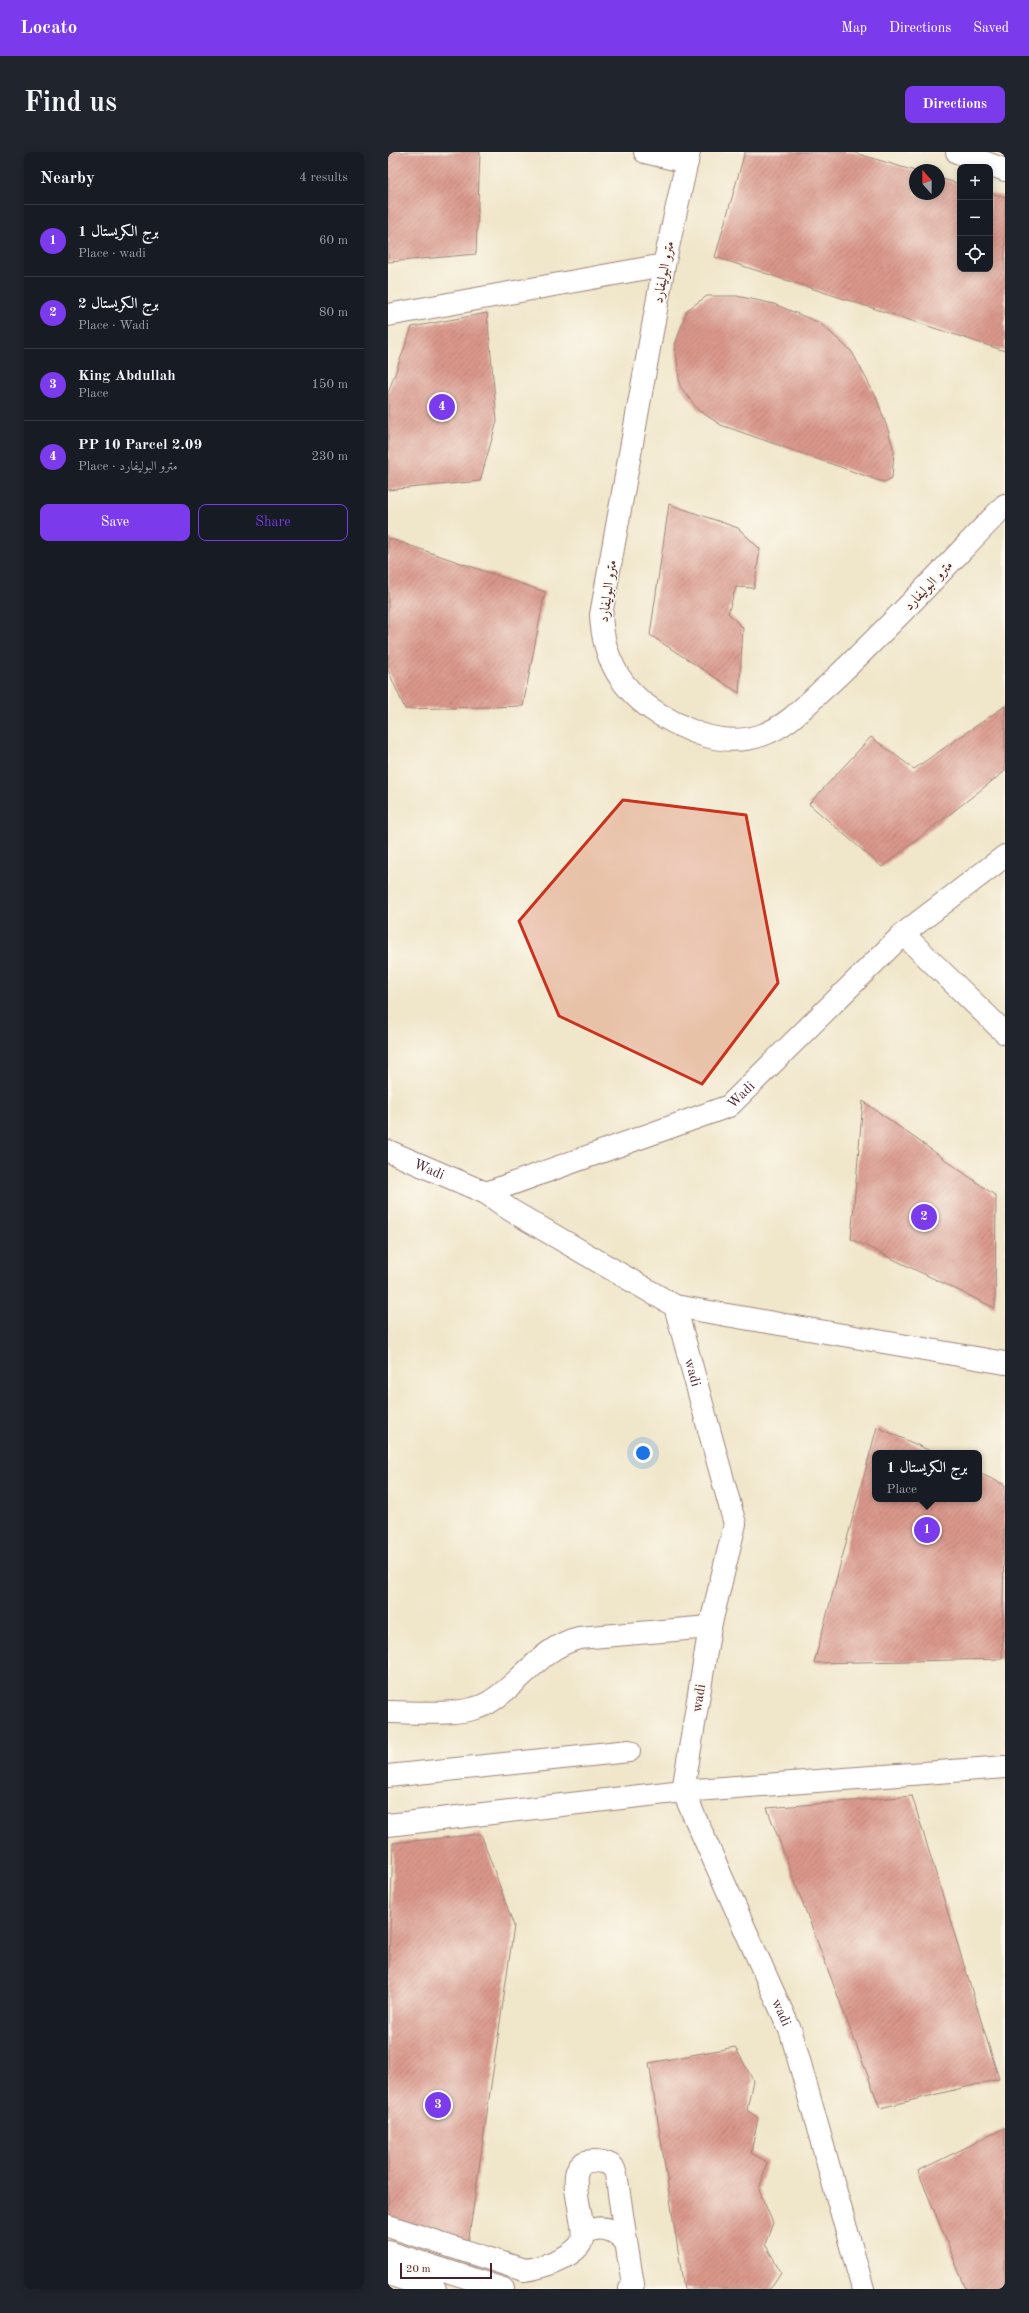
<!DOCTYPE html>
<html lang="en">
<head>
<meta charset="utf-8">
<style>
	:root { --surface:#171b24; --page:#20242c; --text:#f1f3f6; --muted:#9ea1a6; --line:#363941; --accent:#7c3aed }
	body { margin:0; font-family:"Old Standard TT",Amiri,serif; background:var(--page); color:var(--text) }
	.controls { position:absolute; right:12px; top:12px; display:grid; overflow:hidden; border-radius:8px; box-shadow:0 2px 10px #0003 }
	.controls button { width:36px; height:36px; display:grid; place-items:center; padding:0; border:0; border-bottom:1px solid var(--line); background:var(--surface); color:var(--text); font:20px sans-serif }
	.compass { position:absolute; left:521px; top:12px; width:36px; height:36px; border-radius:50%; background:var(--surface); box-shadow:0 2px 10px #0003; rotate:339deg }
	.scale { position:absolute; left:12px; bottom:10px; width:92px; box-sizing:border-box; padding-left:4px; border:2px solid #4a1f2b; border-top:0; font-size:11px; line-height:14px; white-space:nowrap; color:#4a1f2b; -webkit-text-stroke:3px #fbf7ec; paint-order:stroke }
	.you { position:absolute; left:255px; top:1301px; width:14px; height:14px; margin:-10px; border:3px solid #fff; border-radius:50%; background:#1a73e8; box-shadow:0 0 0 6px #1a73e833 }
	.badge { display:grid; place-items:center; width:26px; height:26px; border-radius:50%; background:var(--accent); color:#fff; font-size:13px; font-weight:700 }
	.pin { position:absolute; translate:-50% -50%; border:2px solid #fff; box-shadow:0 1px 4px #0006 }
	.popup { position:absolute; left:484px; top:1298px; width:110px; height:52px; box-sizing:border-box; display:grid; place-content:center; border-radius:8px; background:var(--surface); filter:drop-shadow(0 1px 3px #0005); font-size:13px; white-space:nowrap; color:var(--muted) }
	.popup b { font-size:15px; color:var(--text) }
	.popup::after { content:''; position:absolute; left:50%; top:100%; margin-left:-8px; border:8px solid transparent; border-top-color:var(--surface) }
	.list { margin:0; padding:0; list-style:none }
	h2 { display:flex; justify-content:space-between; align-items:center; height:52px; margin:0; padding:0 16px; font-size:17px }
	h2 small { font-size:13px; font-weight:400; color:var(--muted) }
	.list li { display:grid; grid-template-columns:26px 1fr auto; gap:12px; align-items:center; box-sizing:border-box; height:72px; padding:0 16px; border-top:1px solid var(--line) }
	.list b { display:block; font-size:15px; white-space:nowrap }
	.list p { margin:0; font-size:13px; white-space:nowrap; color:var(--muted) }
	.list em { font-size:13px; font-style:normal; color:var(--muted) }
	.actions { display:flex; gap:8px; padding:12px 16px }
	.actions a { flex:1; padding:9px 0; border:1px solid var(--accent); border-radius:8px; text-align:center; font-size:14px; color:var(--accent) }
	.actions .main { background:var(--accent); color:#fff }
	.icon { flex:none; width:22px; height:22px; fill:none; stroke:currentColor; stroke-width:2; stroke-linecap:round; stroke-linejoin:round }
	.map { position:relative; flex:none; width:617px; height:2137px; overflow:hidden; border-radius:8px }
	header { display:flex; align-items:center; gap:24px; box-sizing:border-box; height:56px; padding:0 20px; background:var(--accent); color:#fff }
	header strong { font-size:19px }
	nav { display:flex; gap:22px; margin-inline-start:auto; font-size:14px }
	.intro { display:flex; align-items:center; justify-content:space-between; box-sizing:border-box; height:96px; padding:0 24px }
	h1 { margin:0; font-size:28px }
	.button { padding:10px 18px; border-radius:8px; background:var(--accent); color:#fff; font-size:14px; font-weight:700 }
	main { display:flex; gap:24px; padding:0 24px }
	aside { flex:1; background:var(--surface); border-radius:8px; box-shadow:0 2px 10px #0003 }
	.map>svg:first-child { display:block }
	.building { fill:url(#building-hatch) }
	.lines { fill:none; stroke-linecap:round; stroke-linejoin:round }
	.minor-casing { stroke:#9d827a; stroke-width:24 }
	.minor { stroke:#fff; stroke-width:22 }
	.marked { fill:#c8321e; fill-opacity:0.2; stroke:#c8321e; stroke-width:3; stroke-linejoin:round }
	.labels { text-anchor:middle; stroke-width:3; stroke-linejoin:round; paint-order:stroke }
	.street-label { font-size:14px; fill:#4a1f2b; stroke:#fbf7ec }
</style>
</head>
<body>
<header>
<strong>Locato</strong>
<nav><a>Map</a><a>Directions</a><a>Saved</a></nav>
</header>
<div class="intro"><h1>Find us</h1><a class="button">Directions</a></div>
<main>
<aside>
<h2>Nearby<small>4 results</small></h2>
<ul class="list">
<li><span class="badge">1</span><div><b>برج الكريستال 1</b><p>Place · wadi</p></div><em>60 m</em></li>
<li><span class="badge">2</span><div><b>برج الكريستال 2</b><p>Place · Wadi</p></div><em>80 m</em></li>
<li><span class="badge">3</span><div><b>King Abdullah</b><p>Place</p></div><em>150 m</em></li>
<li><span class="badge">4</span><div><b>PP 10 Parcel 2.09</b><p>Place · مترو البوليفارد</p></div><em>230 m</em></li>
</ul>
<div class="actions"><a class="main">Save</a><a>Share</a></div>
</aside>
<div class="map">
<svg width="617" height="2137" viewBox="0 0 617 2137">
	<defs>
		<pattern id="building-hatch" width="6" height="6" patternUnits="userSpaceOnUse"><rect width="6" height="6" fill="#da978b"/><path d="M-1 1l2-2M0 6l6-6M5 7l2-2" fill="none" stroke="#b37b72"/></pattern>
	</defs>
	<rect width="100%" height="100%" fill="#fbf7ec"/>
	<filter id="ink" filterUnits="userSpaceOnUse"><feTurbulence type="fractalNoise" baseFrequency=".025" numOctaves="2"/><feDisplacementMap in="SourceGraphic" scale="8" xChannelSelector="R" yChannelSelector="G"/><feConvolveMatrix kernelMatrix="1 2 1 2 8 2 1 2 1" color-interpolation-filters="sRGB"/></filter>
	<filter id="wash" filterUnits="userSpaceOnUse"><feTurbulence type="fractalNoise" baseFrequency=".012" numOctaves="4" result="noise"/><feDisplacementMap in="SourceGraphic" scale="16" xChannelSelector="R" yChannelSelector="G"/><feGaussianBlur stdDeviation="0.9" result="paint"/><feColorMatrix in="noise" values="0 0 0 0 0 0 0 0 0 0 0 0 0 0 0 0 0 1.4 0 .05"/><feComposite in="paint" operator="in"/></filter>
	<g filter="url(#wash)">
		<rect width="100%" height="100%" fill="#f0e6ca"/>
		<g id="blocks">
			<path class="building" d="M 0,0 L 92,0 L 88,102 L 0,110 Z
				M 357,0 L 464,0 L 527,19 L 527,42 L 551,42 L 551,26 L 572,32 L 572,117 L 602,117 L 602,41 L 617,45 L 617,199 L 327,105 Z
				M 319,144 L 349,144 L 386,152 L 432,171 L 464,200 L 488,245 L 500,278 L 506,299 L 504,326 L 496,330 L 489,328 L 333,273 L 310,258 L 292,234 L 287,193 L 299,158 Z
				M 99,161 L 109,269 L 92,329 L 0,338 L 0,241 L 24,175 Z
				M 281,352 L 350,376 L 372,397 L 366,436 L 348,435 L 340,461 L 355,476 L 351,541 L 262,483 Z
				M 0,386 L 157,440 L 135,554 L 17,557 L 0,518 Z
				M 617,554 L 617,619 L 494,715 L 421,652 L 483,585 L 526,617 Z
				M 475,949 L 608,1044 L 607,1156 L 463,1087 Z
				M 489,1275 L 547,1301 L 487,1301 L 487,1347 L 591,1347 L 591,1321 L 617,1333 L 614,1507 L 426,1511 Z
				M 524,1644 L 611,1927 L 492,1956 L 379,1656 Z
				M 93,1682 L 126,1774 L 80,2092 L 0,2066 L 0,1841 L 5,1691 Z
				M 347,1895 L 365,1928 L 359,1958 L 370,1966 L 363,2001 L 379,2010 L 371,2038 L 385,2071 L 377,2092 L 393,2120 L 382,2137 L 296,2137 L 261,1911 Z
				M 617,1976 L 617,2137 L 578,2137 L 530,2019 Z"/>
		</g>
	</g>
	<g filter="url(#ink)">
		<use href="#blocks" fill-opacity="0" stroke="#9d827a" stroke-width="1"/>
		<g class="lines">
			<defs>
				<g id="minor">
					<path d="M 257,0 L 299,10"/>
					<path d="M 301,0 L 276,113 L 213,463 C 215,507 233,539 271,562 C 303,581 336,596 374,583 C 402,573 419,551 441,532 C 502,475 559,413 617,353"/>
					<path d="M 569,0 L 617,18"/>
					<path d="M 0,163 L 276,113"/>
					<path d="M 515,782 L 617,881"/>
					<path id="s1" d="M 0,999 L 98,1041 L 341,954 L 515,782 L 617,704"/>
					<path id="s2" d="M 98,1041 L 124,1059 L 287,1154 L 347,1372 L 322,1475 L 295,1639 L 403,1880 L 475,2137"/>
					<path d="M 287,1154 L 617,1211"/>
					<path d="M 0,1560 C 27,1560 77,1565 100,1551 C 133,1532 153,1495 191,1486 L 322,1475"/>
					<path d="M 0,1624 L 241,1599"/>
					<path d="M 0,1673 L 295,1639 L 617,1615"/>
					<path d="M 0,2074 L 136,2118 C 153,2116 180,2107 191,2094 C 207,2076 161,1999 214,2010 C 218,2011 223,2012 225,2015 C 230,2023 230,2039 232,2048 C 236,2076 240,2104 245,2132 L 242,2137"/>
					<path d="M 196,2081 C 213,2072 226,2077 238,2090"/>
					<path d="M 0,2100 L 115,2137"/>
					<path d="M 0,2122 L 47,2137"/>
				</g>
			</defs>
			<use href="#minor" class="minor-casing"/>
			<use href="#minor" class="minor"/>
		</g>
	</g>
	<path class="marked" d="M 235,648 L 358,663 L 390,831 L 314,932 L 171,864 L 131,769 Z"/>
	<g class="labels">
		<g class="street-label">
			<text transform="translate(275 120) rotate(-79)" y="5">مترو البوليفارد</text>
			<text transform="translate(540 433) rotate(-46)" y="5">مترو البوليفارد</text>
			<text transform="translate(219 439) rotate(-82)" y="5">مترو البوليفارد</text>
			<text dy="5" stroke="none"><textPath href="#s1" startOffset="381">Wadi</textPath></text>
			<text dy="5" stroke="none"><textPath href="#s1" startOffset="45">Wadi</textPath></text>
			<text dy="5" stroke="none"><textPath href="#s2" startOffset="289">wadi</textPath></text>
			<text transform="translate(310 1546) rotate(-81)" y="5">wadi</text>
			<text dy="5" stroke="none"><textPath href="#s2" startOffset="961">wadi</textPath></text>
		</g>
	</g>
</svg>
<div class="controls">
<button>+</button>
<button>−</button>
<button><svg class="icon" aria-label="locate" viewBox="0 0 24 24"><circle cx="12" cy="12" r="6"/><path d="M12 2v4M12 18v4M2 12h4M18 12h4"/></svg></button>
</div>
<svg class="compass" viewBox="-18 -18 36 36"><path d="M0-13l5 13h-10z" fill="#e53935"/><path d="M0 13l5-13h-10z" fill="#9ea1a6"/></svg>
<div class="scale">20 m</div>
<div class="you"></div>
<div class="pin badge" style="left:539px;top:1378px">1</div>
<div class="popup"><b>برج الكريستال 1</b>Place</div>
<div class="pin badge" style="left:536px;top:1065px">2</div>
<div class="pin badge" style="left:50px;top:1953px">3</div>
<div class="pin badge" style="left:54px;top:255px">4</div>
</div>
</main>
</body>
</html>
